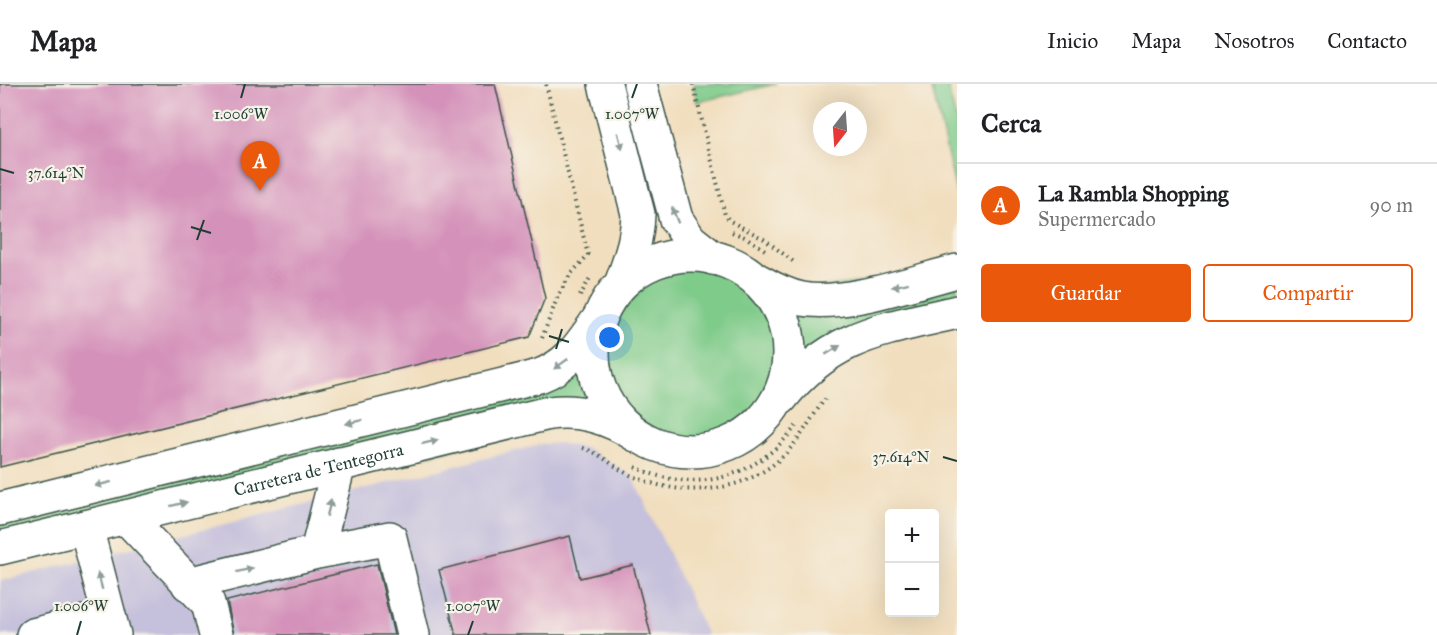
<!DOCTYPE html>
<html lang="es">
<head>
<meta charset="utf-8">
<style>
	:root { --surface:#fff; --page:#f6f6f6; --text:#202124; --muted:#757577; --line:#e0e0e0; --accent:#ea580c }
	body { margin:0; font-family:"IM FELL Great Primer",serif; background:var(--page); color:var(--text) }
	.controls { position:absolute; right:18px; bottom:18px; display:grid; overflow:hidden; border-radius:6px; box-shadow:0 6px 24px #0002 }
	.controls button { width:54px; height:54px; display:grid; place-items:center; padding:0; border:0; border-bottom:2px solid var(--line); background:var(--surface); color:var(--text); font:30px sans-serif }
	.compass { position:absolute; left:813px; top:18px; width:54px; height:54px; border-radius:50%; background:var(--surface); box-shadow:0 6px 24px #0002; rotate:197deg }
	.you { position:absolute; left:610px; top:254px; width:21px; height:21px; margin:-15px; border:4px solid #fff; border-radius:50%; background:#1a73e8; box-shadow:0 0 0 9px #1a73e833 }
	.badge { display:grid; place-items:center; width:39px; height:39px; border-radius:50%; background:var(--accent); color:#fff; font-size:20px; font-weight:700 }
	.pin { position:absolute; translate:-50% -50px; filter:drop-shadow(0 2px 3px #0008) }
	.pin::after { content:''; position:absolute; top:32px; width:21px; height:18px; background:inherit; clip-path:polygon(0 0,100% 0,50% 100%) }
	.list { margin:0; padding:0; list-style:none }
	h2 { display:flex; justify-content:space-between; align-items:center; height:78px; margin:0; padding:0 24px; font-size:26px }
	h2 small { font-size:20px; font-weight:400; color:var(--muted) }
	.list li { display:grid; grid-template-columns:39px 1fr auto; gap:18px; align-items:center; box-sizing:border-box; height:84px; padding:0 24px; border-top:2px solid var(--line) }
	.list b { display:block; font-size:22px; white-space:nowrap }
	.list p { margin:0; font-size:20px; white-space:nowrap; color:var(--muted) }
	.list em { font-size:20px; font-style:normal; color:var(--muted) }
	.actions { display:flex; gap:12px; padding:18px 24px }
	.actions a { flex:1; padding:14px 0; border:2px solid var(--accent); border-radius:6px; text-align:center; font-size:21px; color:var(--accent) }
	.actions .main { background:var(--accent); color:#fff }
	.map { position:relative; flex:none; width:957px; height:551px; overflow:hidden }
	header { display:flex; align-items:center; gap:36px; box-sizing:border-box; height:84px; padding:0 30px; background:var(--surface); border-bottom:2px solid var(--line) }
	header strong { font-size:28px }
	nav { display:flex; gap:33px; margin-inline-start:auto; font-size:21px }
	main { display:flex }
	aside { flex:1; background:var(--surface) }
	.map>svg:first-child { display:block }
	.industrial { fill:#c5c0db }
	.green { fill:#7fcb8a; stroke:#4f845f; stroke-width:1.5 }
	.building { fill:#d491ba }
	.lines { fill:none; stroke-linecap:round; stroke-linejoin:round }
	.minor-casing { stroke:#3e5549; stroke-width:36 }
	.major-casing { stroke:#3e5549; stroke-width:36 }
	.path { stroke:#3e5549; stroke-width:4; stroke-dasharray:1.5 4.5; stroke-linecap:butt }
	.minor { stroke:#fff; stroke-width:33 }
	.major { stroke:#fff; stroke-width:33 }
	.oneway { fill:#8f9e9a }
	.ticks { fill:none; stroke:#1f3d34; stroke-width:2 }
	.labels { text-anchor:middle; stroke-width:4.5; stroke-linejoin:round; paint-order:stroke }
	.street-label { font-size:18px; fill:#1f3d34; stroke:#f7f3e8 }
	.ticks-label { font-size:15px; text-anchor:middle; fill:#1f3d34; stroke:#f7f3e8; stroke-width:4.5; stroke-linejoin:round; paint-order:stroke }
</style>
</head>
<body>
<header>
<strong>Mapa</strong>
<nav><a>Inicio</a><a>Mapa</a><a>Nosotros</a><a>Contacto</a></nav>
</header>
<main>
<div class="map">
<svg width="957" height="551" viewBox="0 0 957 551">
	<rect width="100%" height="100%" fill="#f7f3e8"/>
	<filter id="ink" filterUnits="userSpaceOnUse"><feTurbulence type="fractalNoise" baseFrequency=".0167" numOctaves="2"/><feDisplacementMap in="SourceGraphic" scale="12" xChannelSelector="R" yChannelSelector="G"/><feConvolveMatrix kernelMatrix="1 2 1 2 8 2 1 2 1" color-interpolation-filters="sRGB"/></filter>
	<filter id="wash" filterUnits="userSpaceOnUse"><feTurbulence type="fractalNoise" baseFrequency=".008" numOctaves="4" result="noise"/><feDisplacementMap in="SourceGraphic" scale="24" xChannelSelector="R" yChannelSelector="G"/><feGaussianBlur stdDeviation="1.35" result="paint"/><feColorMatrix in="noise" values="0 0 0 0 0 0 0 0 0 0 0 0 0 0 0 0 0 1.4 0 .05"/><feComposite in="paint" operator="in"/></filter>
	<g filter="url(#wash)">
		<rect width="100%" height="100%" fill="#f1debe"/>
		<path class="industrial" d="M 558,359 L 586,364 L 633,393 L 707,551 L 0,551 L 0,497 L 542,360 Z"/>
		<path class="green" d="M 693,0 L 776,0 L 697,18 Z
			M 931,0 L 947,0 L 957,40 L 957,111 Z
			M 695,171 L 713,174 L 731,179 L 780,208 L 957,187 L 957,228 L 865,251 L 776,320 L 764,336 L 749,349 L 723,363 L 697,368 L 664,364 L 601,333 L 0,464 L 0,425 L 539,292 L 598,236 L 615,207 L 643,184 L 668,174 Z"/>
		<g id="blocks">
			<path class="building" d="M 0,0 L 495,0 L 545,214 L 529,253 L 0,383 Z
				M 570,452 L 580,494 L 633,481 L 651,551 L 456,551 L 439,486 Z
				M 377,480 L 394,551 L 234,551 L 227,517 Z"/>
		</g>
	</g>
	<g filter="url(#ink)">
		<use href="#blocks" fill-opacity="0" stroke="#3e5549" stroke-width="1.5"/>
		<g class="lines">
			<defs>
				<path id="minor" d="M 126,433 L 208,519 L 216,551
					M 86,443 L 114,551
					M 317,468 L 339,380
					M 188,500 L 317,468 L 390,454 L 413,551
					M 33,551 L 109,532"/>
				<g id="major">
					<path d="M 605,0 L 638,130 C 637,156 630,177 621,200"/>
					<path d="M 640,0 L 676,135 L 690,156 L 713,174"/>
					<circle cx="691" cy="269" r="98"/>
					<path d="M 759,197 C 773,205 786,212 802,215 C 844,223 914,198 957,187"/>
					<path d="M 781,314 C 832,250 882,246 957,228"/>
					<path d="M 0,425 L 539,292 C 570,280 580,261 598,236"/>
					<path id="s1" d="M 0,464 L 549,329 C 582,325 609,334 636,351"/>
				</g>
			</defs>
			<use href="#minor" class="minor-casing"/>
			<use href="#major" class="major-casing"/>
			<path class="path" d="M 693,0 L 725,131 L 730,137 L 764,155 L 794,178
				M 732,148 L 747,154 L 765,166
				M 580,212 L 591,192
				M 542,254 L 558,212 L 570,191 L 588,171 L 546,0
				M 583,364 C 603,370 616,386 635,393 C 685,415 750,409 788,367 C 803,351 812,332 825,315
				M 635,383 C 696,412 756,394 796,342"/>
			<use href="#minor" class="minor"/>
			<use href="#major" class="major"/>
		</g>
		<defs><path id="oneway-solid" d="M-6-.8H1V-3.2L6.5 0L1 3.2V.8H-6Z" transform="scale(1.5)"/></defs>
		<g class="oneway">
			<use href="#oneway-solid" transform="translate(620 57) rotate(75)"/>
			<use href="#oneway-solid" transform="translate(675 131) rotate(-111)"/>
			<use href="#oneway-solid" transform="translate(900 201) rotate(166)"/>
			<use href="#oneway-solid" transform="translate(833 266) rotate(-31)"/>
			<use href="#oneway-solid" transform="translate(561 280) rotate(145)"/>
			<use href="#oneway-solid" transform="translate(354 338) rotate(166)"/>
			<use href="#oneway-solid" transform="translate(430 358) rotate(-14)"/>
			<use href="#oneway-solid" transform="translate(103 400) rotate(166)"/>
			<use href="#oneway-solid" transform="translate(179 420) rotate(-14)"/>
			<use href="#oneway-solid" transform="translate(329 424) rotate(-75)"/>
			<use href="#oneway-solid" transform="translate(245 486) rotate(-14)"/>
			<use href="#oneway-solid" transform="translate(100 497) rotate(-105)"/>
		</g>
	</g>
	<path class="ticks" d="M 241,14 L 245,0M 632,14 L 637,0M 0,85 L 14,89M 191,143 L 211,149M 197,156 L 204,136M 549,252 L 569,258M 556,265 L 562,245M 943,373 L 957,377M 77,551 L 81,537M 468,551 L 473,537"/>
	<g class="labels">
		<g class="street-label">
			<text dy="6" stroke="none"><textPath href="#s1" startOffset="328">Carretera de Tentegorra</textPath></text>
		</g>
	</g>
	<g class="ticks-label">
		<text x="241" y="35">1.006°W</text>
		<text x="632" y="35">1.007°W</text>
		<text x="56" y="94">37.614°N</text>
		<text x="901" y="378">37.614°N</text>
		<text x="81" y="527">1.006°W</text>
		<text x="473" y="527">1.007°W</text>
	</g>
</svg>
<div class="controls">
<button>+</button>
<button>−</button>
</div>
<svg class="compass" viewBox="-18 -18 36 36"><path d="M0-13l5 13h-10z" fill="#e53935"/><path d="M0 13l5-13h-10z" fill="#757577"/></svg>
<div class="you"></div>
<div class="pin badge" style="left:260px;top:107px">A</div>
</div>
<aside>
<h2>Cerca<small></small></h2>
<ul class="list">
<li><span class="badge">A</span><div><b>La Rambla Shopping</b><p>Supermercado</p></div><em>90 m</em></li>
</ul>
<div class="actions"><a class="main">Guardar</a><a>Compartir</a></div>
</aside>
</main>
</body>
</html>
